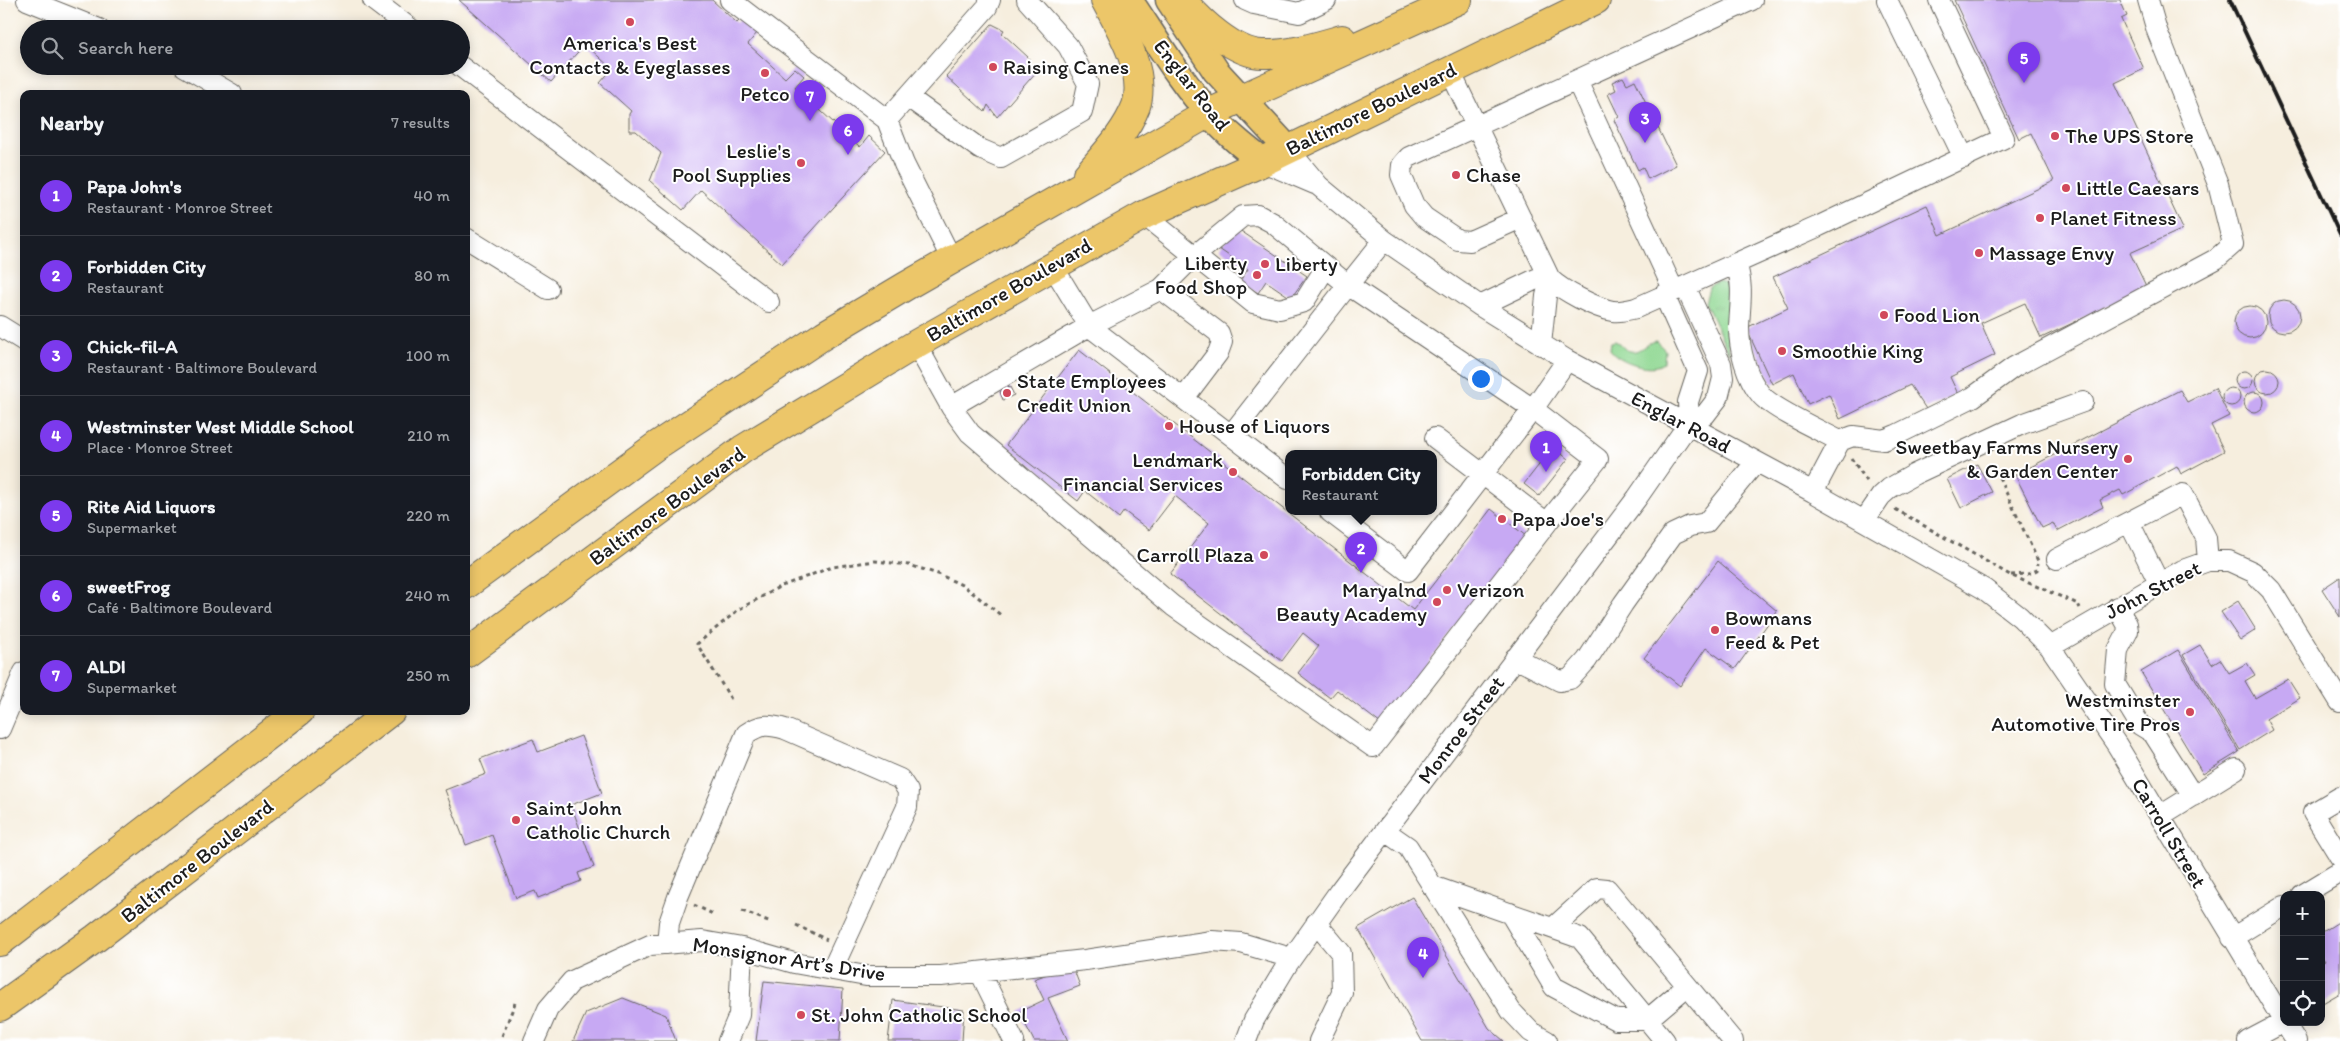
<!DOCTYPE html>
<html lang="en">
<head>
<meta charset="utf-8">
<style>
	:root { --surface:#171b24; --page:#242831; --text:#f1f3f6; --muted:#9ea1a6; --line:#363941; --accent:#7c3aed }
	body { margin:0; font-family:Itim,sans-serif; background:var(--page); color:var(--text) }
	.controls { position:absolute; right:15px; bottom:15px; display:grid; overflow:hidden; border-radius:10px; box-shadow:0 2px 12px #0003 }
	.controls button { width:45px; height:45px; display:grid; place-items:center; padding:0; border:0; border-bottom:1px solid var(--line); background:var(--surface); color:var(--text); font:25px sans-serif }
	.you { position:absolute; left:1480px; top:378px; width:18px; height:18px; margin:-12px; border:4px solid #fff; border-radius:50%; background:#1a73e8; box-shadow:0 0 0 8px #1a73e833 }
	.badge { display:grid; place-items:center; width:32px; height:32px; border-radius:50%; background:var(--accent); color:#fff; font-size:16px; font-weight:700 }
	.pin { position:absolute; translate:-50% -41px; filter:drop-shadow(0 1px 2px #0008) }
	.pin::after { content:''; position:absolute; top:26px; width:18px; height:15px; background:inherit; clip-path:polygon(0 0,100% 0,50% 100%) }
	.popup { position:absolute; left:1285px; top:450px; width:152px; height:65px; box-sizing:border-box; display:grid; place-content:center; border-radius:10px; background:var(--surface); filter:drop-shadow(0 1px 4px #0005); font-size:16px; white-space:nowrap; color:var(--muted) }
	.popup b { font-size:19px; color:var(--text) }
	.popup::after { content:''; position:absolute; left:50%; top:100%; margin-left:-10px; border:10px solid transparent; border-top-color:var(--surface) }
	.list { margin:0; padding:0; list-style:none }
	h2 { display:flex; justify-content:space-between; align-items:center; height:65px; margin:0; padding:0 20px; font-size:21px }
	h2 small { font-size:16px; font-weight:400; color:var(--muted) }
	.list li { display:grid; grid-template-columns:32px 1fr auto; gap:15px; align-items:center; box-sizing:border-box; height:80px; padding:0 20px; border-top:1px solid var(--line) }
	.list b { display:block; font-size:19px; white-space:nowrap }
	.list p { margin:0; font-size:16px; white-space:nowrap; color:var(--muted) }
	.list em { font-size:16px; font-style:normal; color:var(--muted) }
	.icon { flex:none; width:28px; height:28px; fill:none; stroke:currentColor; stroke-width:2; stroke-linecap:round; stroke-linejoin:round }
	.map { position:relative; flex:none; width:2340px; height:1041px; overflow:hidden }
	.search { position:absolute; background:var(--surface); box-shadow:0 2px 12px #0003; left:20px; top:20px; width:450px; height:55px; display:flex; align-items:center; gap:12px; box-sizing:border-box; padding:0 18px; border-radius:28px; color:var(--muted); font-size:19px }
	.panel { position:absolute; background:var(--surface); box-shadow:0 2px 12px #0003; left:20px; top:90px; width:450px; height:625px; border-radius:10px }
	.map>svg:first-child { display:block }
	.grass { fill:url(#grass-tufts); stroke:#567a58 }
	.garden { fill:#90d893; stroke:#567a58 }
	.building { fill:#c7a9f3 }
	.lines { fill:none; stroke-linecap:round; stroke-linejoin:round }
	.minor-casing { stroke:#686660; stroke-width:22 }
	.major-casing { stroke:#686660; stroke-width:29 }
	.highway-casing { stroke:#686660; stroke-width:30 }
	.path { stroke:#686660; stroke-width:3; stroke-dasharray:4 4; stroke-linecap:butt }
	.minor { stroke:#fff; stroke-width:20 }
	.major { stroke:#ecc669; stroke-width:26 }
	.highway { stroke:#ecc669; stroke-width:28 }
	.rail { stroke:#1c1c1c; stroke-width:4 }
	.poi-dot { fill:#d1495b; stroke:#fff; stroke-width:2 }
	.labels { text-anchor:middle; stroke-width:4; stroke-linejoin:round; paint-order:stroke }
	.poi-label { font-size:21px; fill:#1c1c1c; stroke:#fff; text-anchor:start }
	.street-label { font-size:21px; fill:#1c1c1c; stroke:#fff }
</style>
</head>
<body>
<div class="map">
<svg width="2340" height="1041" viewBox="0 0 2340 1041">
	<defs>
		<pattern id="grass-tufts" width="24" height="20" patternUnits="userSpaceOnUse" patternTransform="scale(1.25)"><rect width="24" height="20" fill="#90d893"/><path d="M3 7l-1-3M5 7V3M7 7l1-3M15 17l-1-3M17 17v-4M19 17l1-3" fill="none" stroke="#7cb97e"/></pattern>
	</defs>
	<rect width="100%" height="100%" fill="#fff"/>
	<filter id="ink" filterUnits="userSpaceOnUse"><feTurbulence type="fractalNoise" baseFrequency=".02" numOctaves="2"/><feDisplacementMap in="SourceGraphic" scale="10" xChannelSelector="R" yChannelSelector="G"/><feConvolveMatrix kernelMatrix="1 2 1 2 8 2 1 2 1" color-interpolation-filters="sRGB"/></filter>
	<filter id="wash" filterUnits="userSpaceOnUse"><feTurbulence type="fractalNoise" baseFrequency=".0096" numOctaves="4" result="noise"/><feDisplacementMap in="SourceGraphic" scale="20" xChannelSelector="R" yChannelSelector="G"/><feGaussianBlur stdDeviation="1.12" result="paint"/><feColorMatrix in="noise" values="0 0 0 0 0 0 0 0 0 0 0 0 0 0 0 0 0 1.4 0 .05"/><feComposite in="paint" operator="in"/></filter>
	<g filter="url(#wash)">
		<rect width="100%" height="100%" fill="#f6eede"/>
		<path class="grass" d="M 1719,283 L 1726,285 L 1732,294 L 1728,324 L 1729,354 L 1705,302 L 1709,288 Z"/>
		<path class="garden" d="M 1615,341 C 1620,343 1621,346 1625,349 C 1639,357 1644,342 1656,341 L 1665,350 L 1664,362 C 1653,374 1617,361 1610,349 L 1611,342 Z"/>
		<g id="blocks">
			<path class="building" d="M 459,0 L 712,0 L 737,23 L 742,18 L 757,33 L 748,44 L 785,78 L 795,68 L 804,76 L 795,87 L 860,147 L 869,136 L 885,151 L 782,264 L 701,190 L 683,210 L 650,181 L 661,153 L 636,131 L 629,131 L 629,114 L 631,111 L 600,83 L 612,69 L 585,44 L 551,82 Z
				M 1954,0 L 2120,0 L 2127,16 L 2121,19 L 2144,69 L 2115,83 L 2183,229 L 2130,253 L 2147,288 L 2041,338 L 2025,303 L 1981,323 L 1995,355 L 1950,377 L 1958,394 L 1926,409 L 1910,385 L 1840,419 L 1829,394 L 1808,404 L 1794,373 L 1772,384 L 1746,328 L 1788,308 L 1773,277 L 1927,205 L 1940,235 L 2054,181 L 2031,133 L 2019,139 Z
				M 992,24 L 1004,30 L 1002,33 L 1029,58 L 1027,63 L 1037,71 L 997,117 L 988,105 L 985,112 L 946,76 Z
				M 1623,77 L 1627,84 L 1635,80 L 1676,165 L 1648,179 L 1643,167 L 1638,170 L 1614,120 L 1619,117 L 1608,94 L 1616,90 L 1612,82 Z
				M 1235,227 L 1307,276 L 1291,298 L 1266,281 L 1258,293 L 1240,281 L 1248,269 L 1219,249 Z
				M2268 316a16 16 0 1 1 32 0a16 16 0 1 1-32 0Z
				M2234 322a16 16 0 1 1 32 0a16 16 0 1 1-32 0Z
				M 1079,350 L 1413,610 L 1491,509 L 1526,536 L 1381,724 L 1337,690 L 1330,698 L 1298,673 L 1319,646 L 1303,633 L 1282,661 L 1170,574 L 1209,523 L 1175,496 L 1149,530 L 1124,511 L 1119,518 L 1085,491 L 1078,501 L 1006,445 Z
				M2255 381a12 12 0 1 1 24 0a12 12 0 1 1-24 0Z
				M2235 380a9 9 0 1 1 18 0a9 9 0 1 1-18 0Z
				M 1010,387 L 1014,395 L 1003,400 L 1000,392 Z
				M2222 397a9 9 0 1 1 18 0a9 9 0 1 1-18 0Z
				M 2215,388 L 2229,416 L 2211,425 L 2224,451 L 2181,474 L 2177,466 L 2123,495 L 2120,490 L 2100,500 L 2103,507 L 2057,531 L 2053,523 L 2042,528 L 2015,475 L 2180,390 L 2187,402 Z
				M2244 402a10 10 0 1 1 20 0a10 10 0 1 1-20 0Z
				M 1553,447 L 1568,459 L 1539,496 L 1524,484 Z
				M 1977,464 L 1992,492 L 1961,508 L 1947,479 Z
				M 1718,561 L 1777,611 L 1735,669 L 1706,648 L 1680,686 L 1644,658 Z
				M 2340,577 L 2340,617 L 2322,589 Z
				M 2238,601 L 2256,630 L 2240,640 L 2221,612 Z
				M 2200,645 L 2212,664 L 2220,659 L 2229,673 L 2247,663 L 2255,675 L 2245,681 L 2255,698 L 2288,679 L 2300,698 L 2266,719 L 2272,730 L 2240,750 L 2183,655 Z
				M 2178,650 L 2239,752 L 2203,774 L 2141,672 Z
				M 581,736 L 602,793 L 571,805 L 594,867 L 578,873 L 581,881 L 538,898 L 535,891 L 516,898 L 492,835 L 466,845 L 445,790 L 486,774 L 480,759 L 533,739 L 538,752 Z
				M 1412,897 L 1489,1028 L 1504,1041 L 1422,1041 L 1358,928 Z
				M 2340,921 L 2340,993 L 2321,1004 L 2321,963 L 2325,961 L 2321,955 L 2321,933 Z
				M 1072,965 L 1080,986 L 1048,998 L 1068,1041 L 1034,1041 L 1019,1012 L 1044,1000 L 1034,979 Z
				M 764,981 L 843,989 L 840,1041 L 756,1041 Z
				M 623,998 L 666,1015 L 676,1041 L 573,1041 L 586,1013 Z
				M 893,1000 L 964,1010 L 962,1041 L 888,1041 Z"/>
		</g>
	</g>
	<g filter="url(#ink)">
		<use href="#blocks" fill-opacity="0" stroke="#686660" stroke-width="1"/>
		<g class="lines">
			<defs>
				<path id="minor" d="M 27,0 L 99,29
					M 373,0 L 411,29
					M 730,0 L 887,120 L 904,164 L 952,260
					M 1245,0 L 1254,4 L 1299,13 L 1326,0
					M 1887,0 L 1964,158
					M 184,66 L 232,94
					M 460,66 L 769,302
					M 1450,71 L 1550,279 C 1563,291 1595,308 1613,311 C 1621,312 1628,310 1636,308 L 1817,227 L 2004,138 L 1939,0
					M 1577,81 L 1674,291
					M 908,97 L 980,149 L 1001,158 L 1082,112 L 1088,84 L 1068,46 L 1027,0
					M 887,120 L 987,7 L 990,0
					M 1288,149 L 1319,186 L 1384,240 L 1480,306 L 1567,360 L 1813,492 L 1984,589 L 2020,617 L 2050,647 L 2117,745 L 2284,1022
					M 1263,162 L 1315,184
					M 1144,215 L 1253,303 L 1280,309 L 1304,302 L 1326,267 L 1348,285 L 1231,435
					M 1521,218 L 1470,241 L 1458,240 L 1424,217 L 1414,205 L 1401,175 L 1402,165 L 1409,157 L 1752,0
					M 466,238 L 548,289
					M 1384,240 L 1348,285 L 1533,409 L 1598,459 L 1547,523 L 1435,438
					M 1736,263 C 1744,286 1740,304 1739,327 C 1739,349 1746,377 1761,395 C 1773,409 1821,431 1840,441
					M 1052,265 L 1089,326 L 1288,479
					M 1161,289 L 1219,333 L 1222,342 L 1218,353 L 1184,398
					M 1664,295 L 1698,371 L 1688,402 L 1689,419 L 1687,426
					M 1480,306 L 1536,279 L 1550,279
					M 0,326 L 24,341
					M 916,344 L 951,407 L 970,433 L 1173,606 L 1373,747 L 1547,523
					M 1541,345 L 1546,296 L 1550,279
					M 951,407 L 1089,326 L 1161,289 L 1193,257 L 1243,216 L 1258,215 L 1273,223 L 1326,267
					M 1813,492 L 1840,441 L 1853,436 L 1884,440 L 1896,435 L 1973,397 L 2014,367 L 2216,259 L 2233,244 L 2218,184 L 2157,31 L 2148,0
					M 1330,512 L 1408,571 L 1533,409 L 1567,360
					M 1864,521 L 1881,496 L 1890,488 L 1915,474 L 2022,424 L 2083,402
					M 2129,522 L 2159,583
					M 2057,559 L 2183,494 L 2206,538 L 2208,561
					M 2117,607 L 2127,624 L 2128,631 L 2118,650 L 2115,684 L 2140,725 L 2153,733 L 2193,796
					M 2050,647 L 2183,570 L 2208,561 L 2229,561 L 2253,572 L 2271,590 L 2340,702
					M 1515,658 L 1560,681 L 1570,679 L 1587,660 L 1623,604 L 1673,534 L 1690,526 L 1706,523 L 1756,462
					M 0,729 L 24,672
					M 2340,797 L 2313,813 L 2340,857
					M 2160,816 L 2236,769
					M 1385,831 L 1408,847 L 1511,1011 L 1531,1032 L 1547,1041
					M 1432,886 L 1580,938 L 1665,1041
					M 2302,895 L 2340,872
					M 1510,913 L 1554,987 L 1616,1020 L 1647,1020 L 1687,986
					M 1316,923 L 1341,953 L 1342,993 L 1319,1041
					M 1553,928 L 1597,888 L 1607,889 L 1733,1041
					M 2232,938 L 2284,906
					M 667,944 L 669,923 L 678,897 L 746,734 C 760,724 768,724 785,729 L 900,779 L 908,791 L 907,807 L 832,970
					M 980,972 L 1014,1041
					M 2284,1022 L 2296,1041
					M 534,1041 L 548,1009 L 572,981 L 650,945 L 702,941 L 742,948 L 794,963 L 866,976 L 941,976 L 1085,960 L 1212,941 L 1241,943 L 1291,958
					M 728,1041 L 739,1015 L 742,948
					M 1246,1041 L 1254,1020 L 1287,965 L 1338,893 L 1637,498 L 1687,426 L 1705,415 L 1718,398 L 1723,378 L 1721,364 L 1685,286
					M 2248,1041 L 2284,1022"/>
				<path id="major" d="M 1129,0 C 1155,38 1179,79 1209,113 C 1225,132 1244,147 1263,162
					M 1169,0 L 1216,71 L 1288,149"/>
				<path id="highway" d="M 1182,0 C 1199,20 1234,54 1263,54 C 1289,55 1317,46 1342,39
					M 1087,175 C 1105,154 1126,132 1136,106 C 1147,72 1120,28 1105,0
					M 466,585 L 656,446 L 824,335 L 906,286 L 1209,113 L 1458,0
					M 466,654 L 743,449 L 916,344 L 1144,215 L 1263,162 L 1596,0
					M 0,942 L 300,711
					M 0,1007 L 96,938 L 391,711"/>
			</defs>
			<use href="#minor" class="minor-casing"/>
			<use href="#major" class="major-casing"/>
			<use href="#highway" class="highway-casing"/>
			<path class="path" d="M 1851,458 L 1869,484
				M 1999,477 L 2038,561
				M 1895,509 L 2010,575 L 2078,604 L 2080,608
				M 2011,575 L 2028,574 L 2037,570 L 2038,563
				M 731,699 L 697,644 L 738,610 L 779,587 L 832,567 L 875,561 L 909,565 L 938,574 L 964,586 L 1002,616
				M 694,905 L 713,914
				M 742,911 L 771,922
				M 796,925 L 827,940
				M 502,1036 L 515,1003"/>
			<use href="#minor" class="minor"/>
			<use href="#major" class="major"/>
			<use href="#highway" class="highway"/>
			<path class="rail" d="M 2230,0 L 2340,235"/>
		</g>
	</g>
	<g class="poi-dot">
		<circle cx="630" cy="22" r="5"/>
		<circle cx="993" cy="67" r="5"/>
		<circle cx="765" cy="73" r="5"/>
		<circle cx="2055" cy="136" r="5"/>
		<circle cx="801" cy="163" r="5"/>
		<circle cx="1456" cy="175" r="5"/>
		<circle cx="2066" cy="188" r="5"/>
		<circle cx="2040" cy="218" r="5"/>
		<circle cx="1979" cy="253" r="5"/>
		<circle cx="1265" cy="264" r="5"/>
		<circle cx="1257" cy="275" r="5"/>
		<circle cx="1884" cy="315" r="5"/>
		<circle cx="1782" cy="351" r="5"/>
		<circle cx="1007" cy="393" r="5"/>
		<circle cx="1169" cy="426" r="5"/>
		<circle cx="2128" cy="459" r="5"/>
		<circle cx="1233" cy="472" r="5"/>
		<circle cx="1502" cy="519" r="5"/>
		<circle cx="1264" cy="555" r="5"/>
		<circle cx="1447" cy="590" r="5"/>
		<circle cx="1437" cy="602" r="5"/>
		<circle cx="1715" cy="630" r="5"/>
		<circle cx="2190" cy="712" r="5"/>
		<circle cx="516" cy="820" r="5"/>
		<circle cx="801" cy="1015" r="5"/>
	</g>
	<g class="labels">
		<g class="poi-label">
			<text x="630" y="50" text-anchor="middle">America's Best<tspan x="630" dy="24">Contacts &amp; Eyeglasses</tspan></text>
			<text x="1003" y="74">Raising Canes</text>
			<text x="765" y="101" text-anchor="middle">Petco</text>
			<text x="2065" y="143">The UPS Store</text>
			<text x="791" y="158" text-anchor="end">Leslie's<tspan x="791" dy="24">Pool Supplies</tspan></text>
			<text x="1466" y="182">Chase</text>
			<text x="2076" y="195">Little Caesars</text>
			<text x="2050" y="225">Planet Fitness</text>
			<text x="1989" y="260">Massage Envy</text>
			<text x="1247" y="270" text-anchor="end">Liberty<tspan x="1247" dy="24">Food Shop</tspan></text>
			<text x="1275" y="271">Liberty</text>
			<text x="1894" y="322">Food Lion</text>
			<text x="1792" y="358">Smoothie King</text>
			<text x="1017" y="388">State Employees<tspan x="1017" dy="24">Credit Union</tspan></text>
			<text x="1179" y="433">House of Liquors</text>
			<text x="2118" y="454" text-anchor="end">Sweetbay Farms Nursery<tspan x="2118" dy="24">&amp; Garden Center</tspan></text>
			<text x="1223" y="467" text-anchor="end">Lendmark<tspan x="1223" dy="24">Financial Services</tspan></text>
			<text x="1512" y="526">Papa Joe's</text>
			<text x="1254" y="562" text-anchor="end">Carroll Plaza</text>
			<text x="1427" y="597" text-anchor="end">Maryalnd<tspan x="1427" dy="24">Beauty Academy</tspan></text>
			<text x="1457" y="597">Verizon</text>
			<text x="1725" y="625">Bowmans<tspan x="1725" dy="24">Feed &amp; Pet</tspan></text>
			<text x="2180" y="707" text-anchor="end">Westminster<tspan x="2180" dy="24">Automotive Tire Pros</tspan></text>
			<text x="526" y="815">Saint John<tspan x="526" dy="24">Catholic Church</tspan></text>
			<text x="811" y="1022">St. John Catholic School</text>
		</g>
		<g class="street-label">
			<text transform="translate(1192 85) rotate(52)" y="7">Englar Road</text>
			<text transform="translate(1371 109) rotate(-26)" y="7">Baltimore Boulevard</text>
			<text transform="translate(1009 290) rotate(-30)" y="7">Baltimore Boulevard</text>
			<text transform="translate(1681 422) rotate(28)" y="7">Englar Road</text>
			<text transform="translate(667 506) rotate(-36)" y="7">Baltimore Boulevard</text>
			<text transform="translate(2153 590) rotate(-27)" y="7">John Street</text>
			<text transform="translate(1461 730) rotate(-53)" y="7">Monroe Street</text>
			<text transform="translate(2169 833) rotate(59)" y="7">Carroll Street</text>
			<text transform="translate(197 861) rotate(-38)" y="7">Baltimore Boulevard</text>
			<text transform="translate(789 959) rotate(9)" y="7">Monsignor Art’s Drive</text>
		</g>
	</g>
</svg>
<div class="controls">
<button>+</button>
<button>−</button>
<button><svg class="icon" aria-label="locate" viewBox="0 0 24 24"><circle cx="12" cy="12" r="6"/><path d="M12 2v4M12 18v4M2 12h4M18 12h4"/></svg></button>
</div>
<div class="you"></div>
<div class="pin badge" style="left:1546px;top:472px">1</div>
<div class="pin badge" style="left:1361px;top:573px">2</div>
<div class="popup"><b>Forbidden City</b>Restaurant</div>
<div class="pin badge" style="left:1645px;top:143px">3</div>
<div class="pin badge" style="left:1423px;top:978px">4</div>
<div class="pin badge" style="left:2024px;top:83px">5</div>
<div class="pin badge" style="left:848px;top:155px">6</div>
<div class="pin badge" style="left:810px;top:121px">7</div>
<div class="search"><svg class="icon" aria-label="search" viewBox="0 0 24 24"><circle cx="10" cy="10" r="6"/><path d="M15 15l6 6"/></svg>Search here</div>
<section class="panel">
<h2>Nearby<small>7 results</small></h2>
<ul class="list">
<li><span class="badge">1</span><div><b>Papa John's</b><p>Restaurant · Monroe Street</p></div><em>40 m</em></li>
<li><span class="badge">2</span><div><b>Forbidden City</b><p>Restaurant</p></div><em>80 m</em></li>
<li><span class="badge">3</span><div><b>Chick-fil-A</b><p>Restaurant · Baltimore Boulevard</p></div><em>100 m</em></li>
<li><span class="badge">4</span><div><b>Westminster West Middle School</b><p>Place · Monroe Street</p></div><em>210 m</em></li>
<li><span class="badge">5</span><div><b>Rite Aid Liquors</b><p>Supermarket</p></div><em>220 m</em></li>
<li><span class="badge">6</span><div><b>sweetFrog</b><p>Café · Baltimore Boulevard</p></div><em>240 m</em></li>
<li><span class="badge">7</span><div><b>ALDI</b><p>Supermarket</p></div><em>250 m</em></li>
</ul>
</section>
</div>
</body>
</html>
